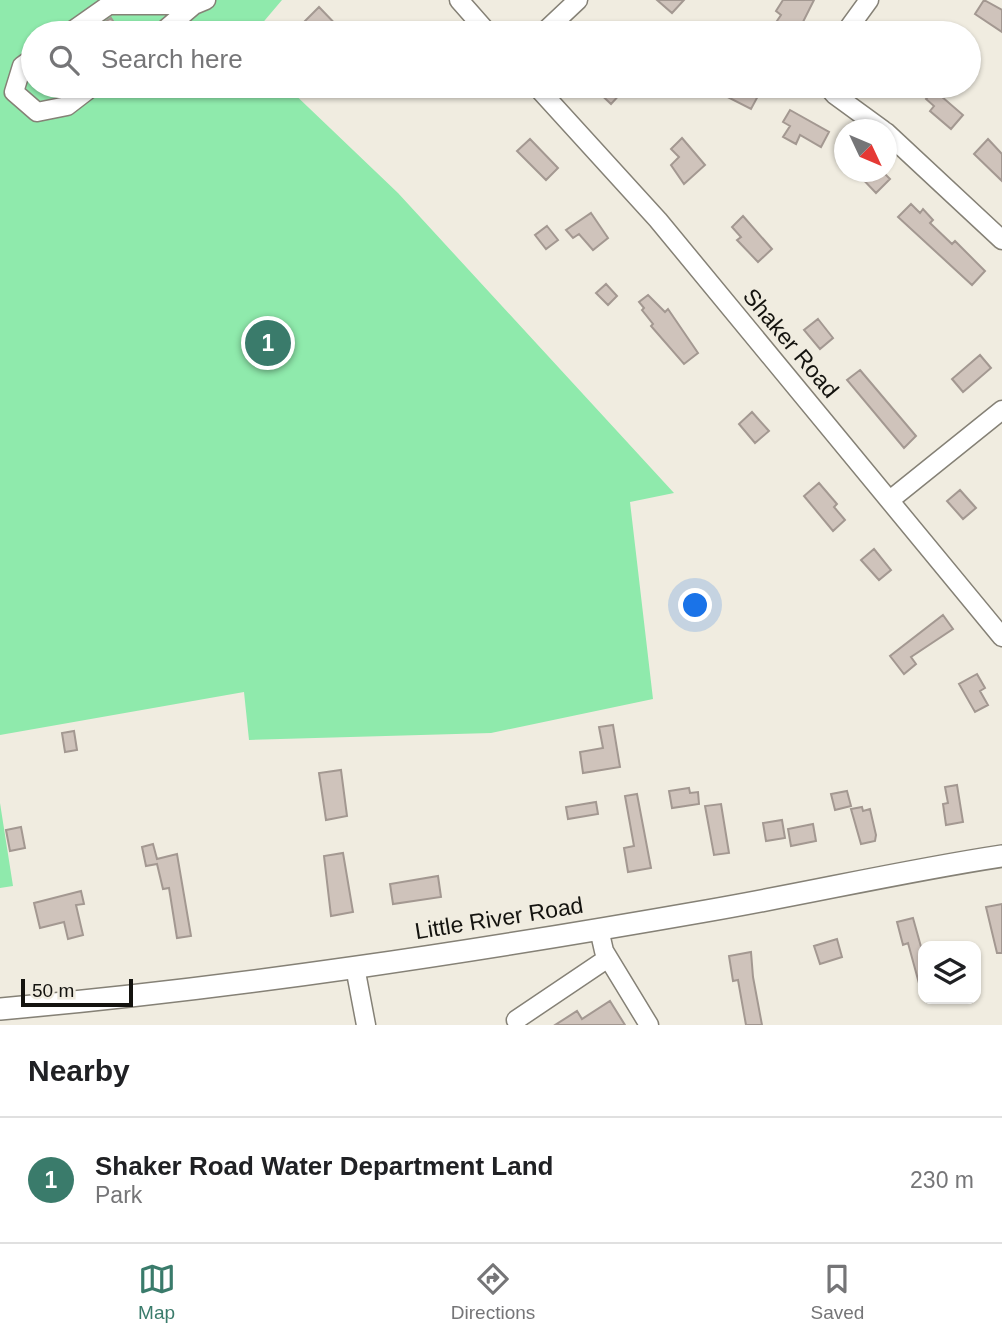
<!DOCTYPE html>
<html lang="en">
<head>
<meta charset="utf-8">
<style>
	:root { --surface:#fff; --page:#f2f2f2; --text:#202124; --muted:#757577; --line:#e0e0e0; --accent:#3a7b6b }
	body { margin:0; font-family:Helvetica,sans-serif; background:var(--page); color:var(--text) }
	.controls { position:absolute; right:21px; bottom:21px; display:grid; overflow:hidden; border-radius:14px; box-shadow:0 2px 5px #0004 }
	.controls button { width:63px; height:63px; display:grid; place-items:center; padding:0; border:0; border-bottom:2px solid var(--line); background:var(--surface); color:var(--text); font:35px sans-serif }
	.compass { position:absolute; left:834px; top:119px; width:63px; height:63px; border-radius:50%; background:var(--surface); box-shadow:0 2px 5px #0004; rotate:134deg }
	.scale { position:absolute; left:21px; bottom:18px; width:112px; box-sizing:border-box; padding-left:7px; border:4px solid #14130f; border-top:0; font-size:19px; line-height:24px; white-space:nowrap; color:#14130f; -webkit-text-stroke:5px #f0ece0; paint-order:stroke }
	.you { position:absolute; left:696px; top:606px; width:24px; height:24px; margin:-18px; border:5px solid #fff; border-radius:50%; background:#1a73e8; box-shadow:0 0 0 10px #1a73e833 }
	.badge { display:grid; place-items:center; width:46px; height:46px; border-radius:50%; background:var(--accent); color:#fff; font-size:23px; font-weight:700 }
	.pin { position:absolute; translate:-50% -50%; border:4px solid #fff; box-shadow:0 2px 7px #0006 }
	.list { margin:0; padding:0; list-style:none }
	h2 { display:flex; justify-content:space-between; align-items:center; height:91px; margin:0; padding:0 28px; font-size:30px }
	h2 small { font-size:23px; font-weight:400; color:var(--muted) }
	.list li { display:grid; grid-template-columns:46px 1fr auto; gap:21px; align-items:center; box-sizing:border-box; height:126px; padding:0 28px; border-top:2px solid var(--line) }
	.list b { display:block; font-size:26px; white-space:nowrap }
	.list p { margin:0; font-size:23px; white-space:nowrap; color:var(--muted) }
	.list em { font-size:23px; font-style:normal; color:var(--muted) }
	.icon { flex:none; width:38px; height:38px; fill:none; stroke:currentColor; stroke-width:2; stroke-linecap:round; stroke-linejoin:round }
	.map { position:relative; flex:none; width:1002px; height:1025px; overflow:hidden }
	.search { position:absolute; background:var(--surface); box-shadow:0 2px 5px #0004; left:21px; right:21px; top:21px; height:77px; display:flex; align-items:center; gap:18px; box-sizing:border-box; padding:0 24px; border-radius:38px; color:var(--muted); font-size:26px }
	.sheet { height:217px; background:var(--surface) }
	nav { display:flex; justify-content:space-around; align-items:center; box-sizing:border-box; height:98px; border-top:2px solid var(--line); background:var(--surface); font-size:19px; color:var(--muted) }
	nav a { display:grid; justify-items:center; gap:4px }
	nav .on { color:var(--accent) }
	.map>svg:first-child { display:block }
	.green { fill:#8feaac }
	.building { fill:#cfc3bb; stroke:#a39891; stroke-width:2 }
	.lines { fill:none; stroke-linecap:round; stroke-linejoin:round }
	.minor-casing { stroke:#858176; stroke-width:21 }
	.major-casing { stroke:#858176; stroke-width:24 }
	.minor { stroke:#fff; stroke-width:18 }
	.major { stroke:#fff; stroke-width:21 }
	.labels { text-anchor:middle; stroke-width:7; stroke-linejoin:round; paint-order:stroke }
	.street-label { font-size:23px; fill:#14130f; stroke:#f0ece0 }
</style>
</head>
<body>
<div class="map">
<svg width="1002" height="1025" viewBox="0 0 1002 1025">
	<rect width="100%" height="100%" fill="#f0ece0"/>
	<path class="green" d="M 0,0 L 282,0 L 254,33 L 33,33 L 33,86 L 286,86 L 398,193 L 674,493 L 630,502 L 653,699 L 491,733 L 249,740 L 244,692 L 0,735 Z
		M 0,803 L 13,886 L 0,888 Z"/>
	<path class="building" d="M 657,0 L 684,0 L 672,13 Z
		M 783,0 L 814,0 L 798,32 L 777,21 L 781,15 L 776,11 Z
		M 984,0 L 1002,10 L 1002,32 L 975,14 Z
		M 319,7 L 344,33 L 313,33 L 303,23 Z
		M 111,18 L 121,33 L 88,33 Z
		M 592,86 L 616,86 L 622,92 L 611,104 Z
		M 706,86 L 739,86 L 758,96 L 751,109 Z
		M 934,90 L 963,115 L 951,129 L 930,111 L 934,106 L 926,99 Z
		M 790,110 L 829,132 L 821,147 L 800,135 L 796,144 L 783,137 L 790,126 L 783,122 Z
		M 682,138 L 705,165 L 684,184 L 671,165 L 679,157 L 671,149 Z
		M 530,139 L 558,168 L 546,180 L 517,151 Z
		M 988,139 L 1002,154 L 1002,181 L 974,154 Z
		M 856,172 L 883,172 L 890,179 L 876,193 Z
		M 911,204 L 920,213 L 923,209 L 933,220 L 930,223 L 952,244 L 955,241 L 985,271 L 972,285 L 898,217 Z
		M 591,213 L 608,238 L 593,250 L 579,234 L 573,238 L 566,230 Z
		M 743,216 L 772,249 L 758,262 L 737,240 L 741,237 L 732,227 Z
		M 547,226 L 558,240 L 546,249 L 535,235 Z
		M 606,284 L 617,296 L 608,305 L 596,293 Z
		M 648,295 L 665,312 L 668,309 L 698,353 L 684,364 L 651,326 L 653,324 L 642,310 L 644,308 L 639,302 Z
		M 818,319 L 833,338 L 820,349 L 804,330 Z
		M 980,355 L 991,368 L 963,392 L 952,379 Z
		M 860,370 L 916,436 L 904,448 L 847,380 Z
		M 752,412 L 769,431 L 755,443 L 739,424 Z
		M 819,483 L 837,504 L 834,507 L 845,520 L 833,531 L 804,496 Z
		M 960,490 L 976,508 L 963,519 L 947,501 Z
		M 874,549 L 891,570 L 879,580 L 861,560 Z
		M 943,615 L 953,629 L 911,657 L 916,664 L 904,674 L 890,656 Z
		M 977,674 L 985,688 L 980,691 L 988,705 L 975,712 L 959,684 Z
		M 613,725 L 620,767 L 583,773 L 580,752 L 603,748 L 599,727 Z
		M 74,731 L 77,750 L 65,752 L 62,733 Z
		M 341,770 L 347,816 L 326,820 L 319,773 Z
		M 957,785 L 963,822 L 946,825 L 943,804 L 948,803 L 945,787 Z
		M 689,788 L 690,793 L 698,792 L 699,804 L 672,808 L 669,791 Z
		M 847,791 L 851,806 L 835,810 L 831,794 Z
		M 637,794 L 651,868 L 628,872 L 624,848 L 634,846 L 625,796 Z
		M 596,802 L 598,814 L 568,819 L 566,807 Z
		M 721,804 L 729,853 L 714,855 L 705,806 Z
		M 862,807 L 863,811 L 870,809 L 876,835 L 875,841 L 861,844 L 851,809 Z
		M 782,820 L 785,838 L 766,841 L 763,823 Z
		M 813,824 L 816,841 L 791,846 L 788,829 Z
		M 21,827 L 25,848 L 10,851 L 6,830 Z
		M 153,844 L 157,859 L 177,854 L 191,936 L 177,938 L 169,888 L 163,889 L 157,864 L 146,866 L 142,847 Z
		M 343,853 L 353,912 L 331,916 L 324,856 Z
		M 438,876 L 441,897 L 393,904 L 390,884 Z
		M 81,891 L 84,904 L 76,905 L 83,935 L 68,939 L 64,922 L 40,928 L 34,903 Z
		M 1002,904 L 1002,953 L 997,953 L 986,907 Z
		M 913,918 L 923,954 L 923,986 L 920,987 L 908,943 L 903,945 L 897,922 Z
		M 837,939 L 842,957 L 820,964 L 814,946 Z
		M 751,952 L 753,977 L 762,1025 L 746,1025 L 738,980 L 733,981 L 729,956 Z
		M 610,1001 L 625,1025 L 555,1025 L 577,1011 L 582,1019 Z"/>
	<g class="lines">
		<defs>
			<path id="minor" d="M 459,0 L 488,33
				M 69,33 L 109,5 L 194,5
				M 161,33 L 194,5 L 206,0
				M 543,33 L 578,0
				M 845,33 L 869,0
				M 33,58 L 22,66 L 14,92 L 37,112 L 67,106 L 93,86
				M 536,86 L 658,220 L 1002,637
				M 827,86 L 835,95 L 883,130
				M 886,132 L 1002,240
				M 890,500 L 1002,410
				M 599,929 L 604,951 L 649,1025
				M 355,967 L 366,1025
				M 516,1020 L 608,958"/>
			<path id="major" d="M 0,1009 C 237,988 472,952 706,911 C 805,894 903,871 1002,856"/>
		</defs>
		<use href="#minor" class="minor-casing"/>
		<use href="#major" class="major-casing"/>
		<use href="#minor" class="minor"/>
		<use href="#major" class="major"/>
	</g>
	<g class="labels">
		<g class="street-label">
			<text transform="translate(791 343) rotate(50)" y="8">Shaker Road</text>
			<text transform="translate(499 918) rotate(-9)" y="8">Little River Road</text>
		</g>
	</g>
</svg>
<div class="controls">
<button><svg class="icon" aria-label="layers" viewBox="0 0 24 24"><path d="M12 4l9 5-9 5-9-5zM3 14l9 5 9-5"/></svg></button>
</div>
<svg class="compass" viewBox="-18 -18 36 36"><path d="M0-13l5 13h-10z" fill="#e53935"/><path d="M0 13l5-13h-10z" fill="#757577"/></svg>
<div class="scale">50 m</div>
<div class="you"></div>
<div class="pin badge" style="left:268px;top:343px">1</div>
<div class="search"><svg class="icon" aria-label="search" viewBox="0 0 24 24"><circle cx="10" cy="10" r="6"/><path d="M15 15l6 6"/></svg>Search here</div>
</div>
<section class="sheet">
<h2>Nearby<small></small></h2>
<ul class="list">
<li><span class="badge">1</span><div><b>Shaker Road Water Department Land</b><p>Park</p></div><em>230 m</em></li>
</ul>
</section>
<nav>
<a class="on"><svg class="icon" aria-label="map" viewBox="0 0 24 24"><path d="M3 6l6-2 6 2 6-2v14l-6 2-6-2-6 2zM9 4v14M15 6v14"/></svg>Map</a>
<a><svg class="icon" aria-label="directions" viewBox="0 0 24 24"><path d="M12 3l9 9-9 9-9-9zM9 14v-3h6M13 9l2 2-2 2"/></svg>Directions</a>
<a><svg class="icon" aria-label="saved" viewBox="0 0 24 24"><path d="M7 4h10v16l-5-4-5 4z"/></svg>Saved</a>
</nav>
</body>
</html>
